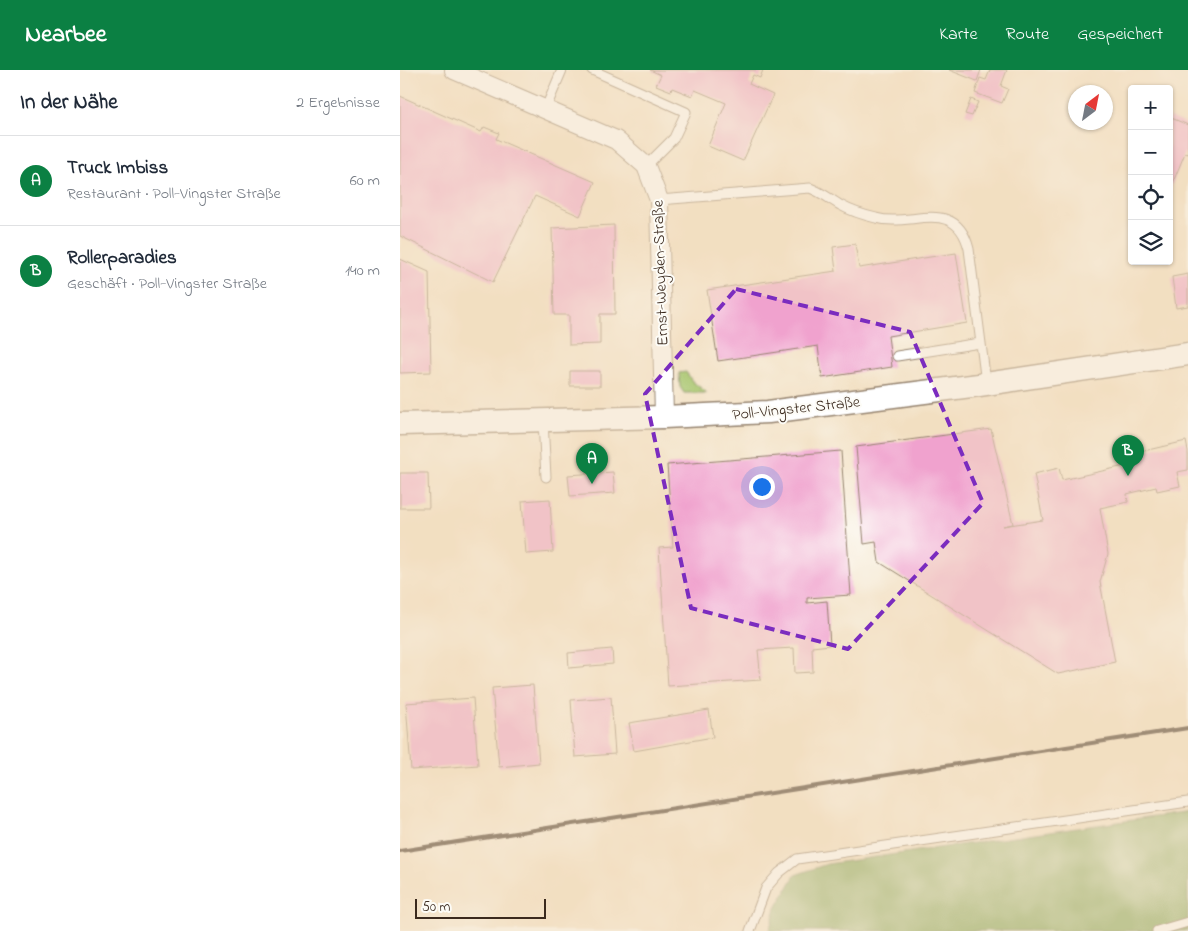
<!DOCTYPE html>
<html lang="de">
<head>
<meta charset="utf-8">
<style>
	:root { --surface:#fff; --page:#f2f2f3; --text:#1f2937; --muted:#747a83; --line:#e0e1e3; --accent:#0b8043 }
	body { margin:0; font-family:"Indie Flower",sans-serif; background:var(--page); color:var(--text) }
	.controls { position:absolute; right:15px; top:15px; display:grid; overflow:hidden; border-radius:5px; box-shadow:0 1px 4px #0004 }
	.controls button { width:45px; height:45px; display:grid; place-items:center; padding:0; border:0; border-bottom:1px solid var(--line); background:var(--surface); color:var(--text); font:25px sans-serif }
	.compass { position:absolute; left:668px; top:15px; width:45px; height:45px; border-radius:50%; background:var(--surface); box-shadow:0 1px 4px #0004; rotate:32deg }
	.scale { position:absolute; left:15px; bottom:12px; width:131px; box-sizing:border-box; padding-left:5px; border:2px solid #3b2a1e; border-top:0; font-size:14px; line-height:18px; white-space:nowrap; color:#3b2a1e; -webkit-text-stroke:4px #fdfcf7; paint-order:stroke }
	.you { position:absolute; left:361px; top:416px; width:18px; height:18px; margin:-12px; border:4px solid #fff; border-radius:50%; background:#1a73e8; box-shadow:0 0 0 8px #1a73e833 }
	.badge { display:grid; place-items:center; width:32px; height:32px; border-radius:50%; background:var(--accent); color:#fff; font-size:16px; font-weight:700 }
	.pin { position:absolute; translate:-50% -41px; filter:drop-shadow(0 1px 2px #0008) }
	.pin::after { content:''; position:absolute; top:26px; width:18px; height:15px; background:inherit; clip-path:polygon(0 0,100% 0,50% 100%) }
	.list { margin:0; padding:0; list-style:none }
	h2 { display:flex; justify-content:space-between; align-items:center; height:65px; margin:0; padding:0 20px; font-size:21px }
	h2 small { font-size:16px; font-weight:400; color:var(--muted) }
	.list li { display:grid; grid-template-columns:32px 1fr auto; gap:15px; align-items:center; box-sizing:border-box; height:90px; padding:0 20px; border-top:1px solid var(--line) }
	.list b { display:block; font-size:19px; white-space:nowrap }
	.list p { margin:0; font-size:16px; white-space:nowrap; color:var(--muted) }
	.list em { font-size:16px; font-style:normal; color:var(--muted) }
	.icon { flex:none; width:28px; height:28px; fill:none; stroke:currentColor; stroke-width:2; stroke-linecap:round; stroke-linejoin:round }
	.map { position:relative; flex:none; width:788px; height:861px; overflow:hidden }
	header { display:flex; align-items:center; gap:30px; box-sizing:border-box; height:70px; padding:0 25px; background:var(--accent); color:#fff }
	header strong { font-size:24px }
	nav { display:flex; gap:28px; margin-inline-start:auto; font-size:18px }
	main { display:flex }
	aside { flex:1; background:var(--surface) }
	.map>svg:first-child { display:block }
	.green { fill:#a5c268; stroke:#707643 }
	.forest { fill:#84a85c; stroke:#60693d }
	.building { fill:#f0a2ce }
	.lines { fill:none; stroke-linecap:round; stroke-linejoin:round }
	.service-casing { stroke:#968470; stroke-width:11 }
	.minor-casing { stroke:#968470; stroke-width:20 }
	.tertiary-casing { stroke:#968470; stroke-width:25 }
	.service { stroke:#fff; stroke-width:9 }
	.minor { stroke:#fff; stroke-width:18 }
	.tertiary { stroke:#fff; stroke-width:22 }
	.rail { stroke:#3b2a1e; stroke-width:4 }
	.marked { fill:none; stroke:#7b2cbf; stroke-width:4; stroke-dasharray:10 6; stroke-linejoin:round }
	.labels { text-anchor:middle; stroke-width:4; stroke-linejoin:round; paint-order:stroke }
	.street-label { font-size:16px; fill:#3b2a1e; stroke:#fdfcf7 }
</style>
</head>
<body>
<header>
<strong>Nearbee</strong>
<nav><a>Karte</a><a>Route</a><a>Gespeichert</a></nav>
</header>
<main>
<aside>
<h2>In der Nähe<small>2 Ergebnisse</small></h2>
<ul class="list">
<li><span class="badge">A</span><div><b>Truck Imbiss</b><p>Restaurant · Poll-Vingster Straße</p></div><em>60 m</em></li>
<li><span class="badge">B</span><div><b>Rollerparadies</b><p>Geschäft · Poll-Vingster Straße</p></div><em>140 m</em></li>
</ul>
</aside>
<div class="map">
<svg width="788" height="861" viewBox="0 0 788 861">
	<rect width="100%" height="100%" fill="#fdfcf7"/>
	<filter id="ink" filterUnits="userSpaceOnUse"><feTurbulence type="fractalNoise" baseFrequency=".02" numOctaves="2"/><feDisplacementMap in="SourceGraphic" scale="10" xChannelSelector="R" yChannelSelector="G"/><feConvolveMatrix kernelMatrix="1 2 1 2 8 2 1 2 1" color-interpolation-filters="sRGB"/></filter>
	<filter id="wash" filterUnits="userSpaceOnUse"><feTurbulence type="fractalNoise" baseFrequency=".0096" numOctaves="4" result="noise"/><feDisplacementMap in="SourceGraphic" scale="20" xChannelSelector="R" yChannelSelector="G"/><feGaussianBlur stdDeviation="1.12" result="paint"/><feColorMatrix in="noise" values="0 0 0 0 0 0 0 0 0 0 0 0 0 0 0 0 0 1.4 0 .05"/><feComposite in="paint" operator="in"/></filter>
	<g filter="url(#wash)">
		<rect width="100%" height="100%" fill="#f2dfc1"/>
		<path class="green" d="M 286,302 L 292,311 L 307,323 L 284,323 L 280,317 L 279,303 Z"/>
		<path class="forest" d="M 788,742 L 788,861 L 369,861 L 376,838 L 395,805 L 427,794 Z"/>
		<g id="blocks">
			<path class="building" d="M 250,0 L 363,0 L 360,8 L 353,5 L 349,14 L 373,25 L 343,91 L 308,76 L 326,33 L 295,20 L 292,26 L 272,18 L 271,21 L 256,15 L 261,5 Z
				M 549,0 L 581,0 L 577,11 Z
				M 590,0 L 607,0 L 601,16 L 608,19 L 602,33 L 575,23 L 580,8 L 586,10 Z
				M 0,26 L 81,62 L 84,57 L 99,63 L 96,69 L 195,112 L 180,146 L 135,126 L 93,212 L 0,166 Z
				M 571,29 L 578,32 L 572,46 L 565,44 Z
				M 769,47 L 788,55 L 788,84 L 785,83 L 769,122 Z
				M 214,155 L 215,244 L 200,244 L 200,274 L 169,275 L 169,245 L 154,245 L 152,158 Z
				M 455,174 L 459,198 L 556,183 L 567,253 L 488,266 L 492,297 L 422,308 L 418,276 L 318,291 L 307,220 L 436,201 L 433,177 Z
				M 0,189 L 29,202 L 31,302 L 0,303 Z
				M 788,204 L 788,236 L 776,238 L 772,207 Z
				M 170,301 L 200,301 L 200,316 L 170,316 Z
				M 591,359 L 613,454 L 603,456 L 643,450 L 634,404 L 659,398 L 662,410 L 729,395 L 727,385 L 786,371 L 788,381 L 788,400 L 777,402 L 780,416 L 757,421 L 756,417 L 727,424 L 728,432 L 700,438 L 708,484 L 700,512 L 715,592 L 658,604 L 479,492 L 476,472 L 464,474 L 456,377 Z
				M 441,381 L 451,525 L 407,528 L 407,533 L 427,531 L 430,575 L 412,577 L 413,602 L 395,603 L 394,578 L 358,580 L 361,610 L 268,616 L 259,478 L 273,477 L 267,395 Z
				M 213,402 L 215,423 L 170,426 L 168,405 Z
				M 0,403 L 28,403 L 29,438 L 0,438 Z
				M 150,429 L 153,482 L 126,484 L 122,431 Z
				M 212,579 L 213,594 L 169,598 L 168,583 Z
				M 133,615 L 139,693 L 99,697 L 92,618 Z
				M 211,627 L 215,684 L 175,687 L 171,630 Z
				M 73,628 L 78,695 L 11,700 L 6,633 Z
				M 309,640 L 313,667 L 234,681 L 229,653 Z"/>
		</g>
	</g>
	<g filter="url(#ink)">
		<use href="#blocks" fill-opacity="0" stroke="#968470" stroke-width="1"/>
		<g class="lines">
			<defs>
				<path id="service" d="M 192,0 L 286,42 L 274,68 L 246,96
					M 145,40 L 162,0
					M 259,130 L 410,118 C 421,122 430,129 440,135 C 451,141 463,145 476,148 C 511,158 556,126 569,179 L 586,313
					M 497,286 L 580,273
					M 143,351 L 146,407
					M 350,861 L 366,818 L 379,803 L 397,789 L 788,732
					M 757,861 L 788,852"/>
				<path id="minor" d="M 54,0 L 216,70 L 246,96 L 259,130 L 264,347"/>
				<path id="tertiary" d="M 0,354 L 264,347 L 368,342 L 579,315 L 788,284"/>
			</defs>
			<use href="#service" class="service-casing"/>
			<use href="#minor" class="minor-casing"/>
			<use href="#tertiary" class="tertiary-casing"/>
			<use href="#service" class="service"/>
			<use href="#minor" class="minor"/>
			<use href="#tertiary" class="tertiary"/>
			<path class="rail" d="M 0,781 L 788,658"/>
		</g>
	</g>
	<path d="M0 0H788V861H0ZM 336,219 L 510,262 L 583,433 L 448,579 L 291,538 L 245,324 Z" fill="#f2dfc1" fill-opacity=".55" fill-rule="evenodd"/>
	<path class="marked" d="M 336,219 L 510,262 L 583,433 L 448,579 L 291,538 L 245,324 Z"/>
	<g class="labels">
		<g class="street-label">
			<text transform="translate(259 203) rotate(-92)" y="6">Ernst-Weyden-Straße</text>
			<text transform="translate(396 337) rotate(-6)" y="6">Poll-Vingster Straße</text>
		</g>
	</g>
</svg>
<div class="controls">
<button>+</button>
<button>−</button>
<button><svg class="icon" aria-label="locate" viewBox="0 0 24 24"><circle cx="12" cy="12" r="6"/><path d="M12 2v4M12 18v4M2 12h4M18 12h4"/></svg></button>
<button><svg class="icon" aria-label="layers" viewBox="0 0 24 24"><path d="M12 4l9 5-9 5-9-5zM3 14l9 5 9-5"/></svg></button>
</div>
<svg class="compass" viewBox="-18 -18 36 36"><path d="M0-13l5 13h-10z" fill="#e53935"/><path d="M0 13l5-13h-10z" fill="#747a83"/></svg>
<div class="scale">50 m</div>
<div class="you"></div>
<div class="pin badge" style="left:192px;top:414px">A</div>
<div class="pin badge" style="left:728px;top:406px">B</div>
</div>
</main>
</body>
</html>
